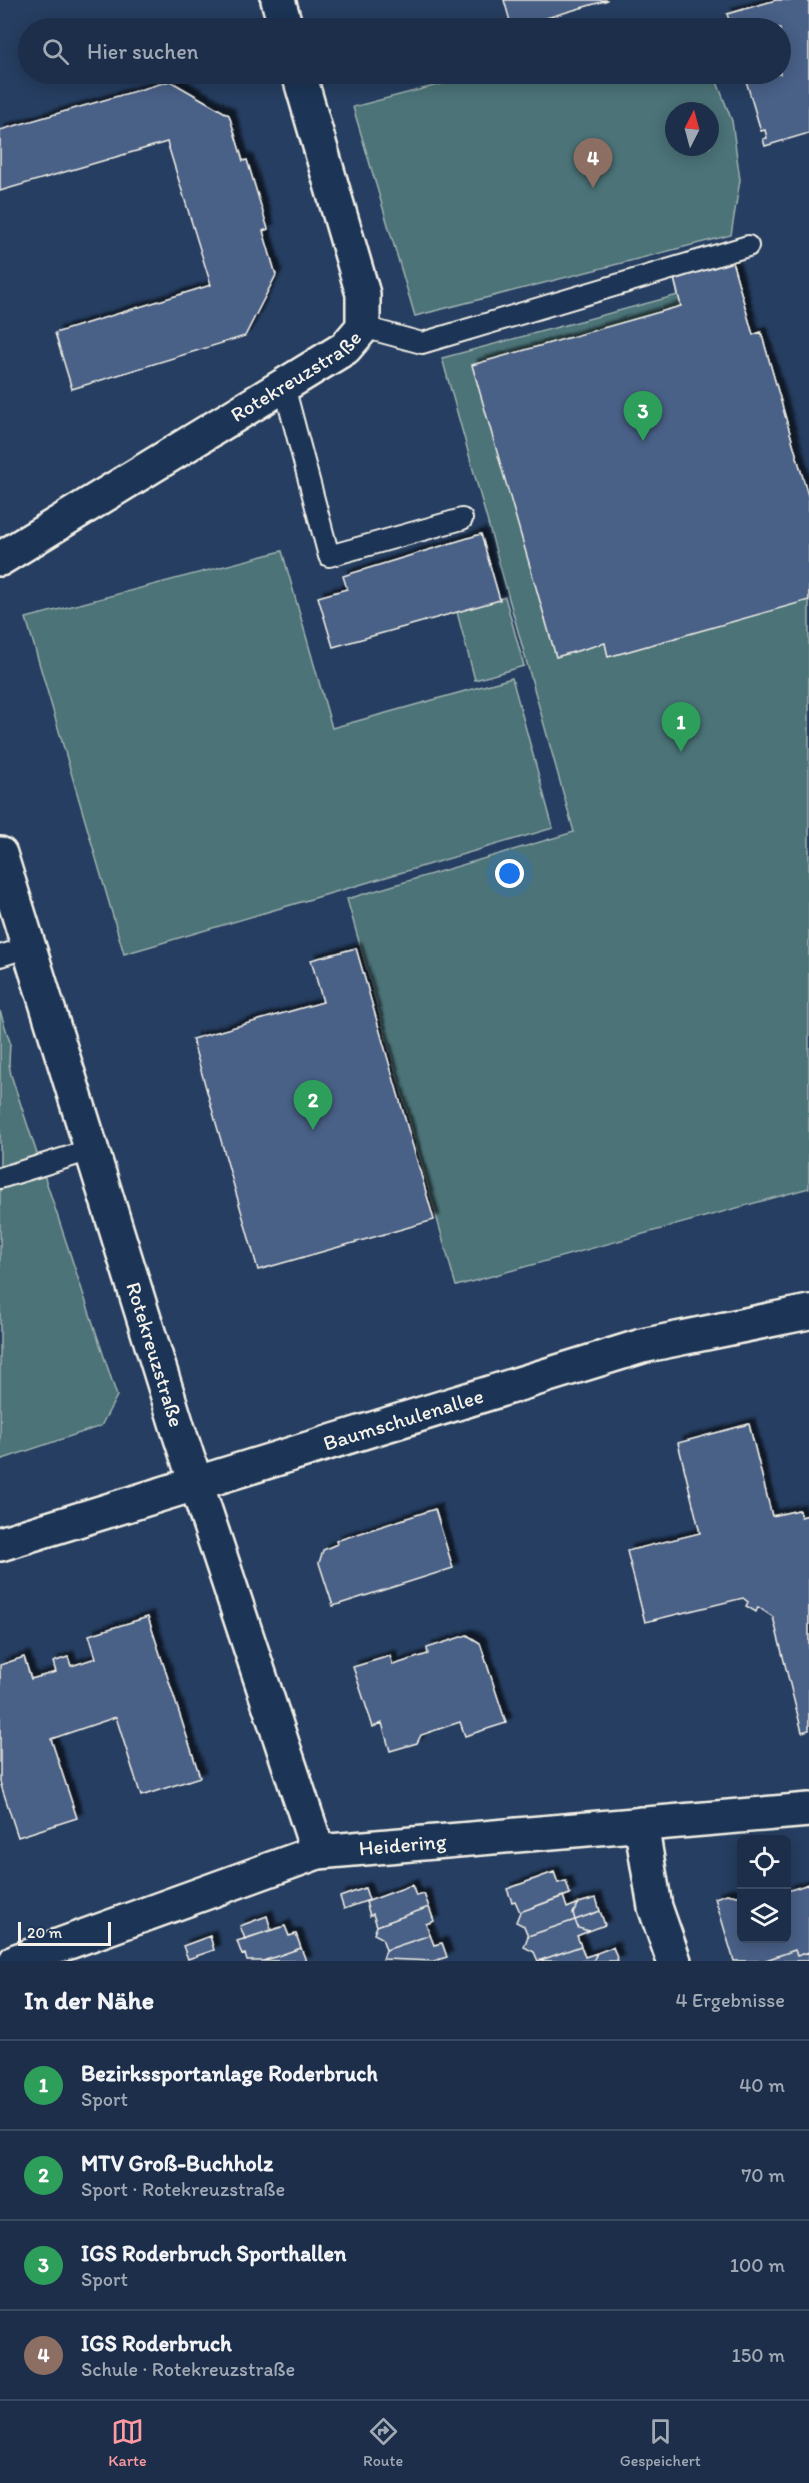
<!DOCTYPE html>
<html lang="de">
<head>
<meta charset="utf-8">
<style>
	:root { --surface:#1c2e49; --page:#293a53; --text:#f1f3f6; --muted:#a0a8b4; --line:#3a4a61; --accent:#ff9aa2 }
	body { margin:0; font-family:Itim,sans-serif; background:var(--page); color:var(--text) }
	.controls { position:absolute; right:18px; bottom:18px; display:grid; overflow:hidden; border-radius:9px; box-shadow:0 3px 15px #0003 }
	.controls button { width:54px; height:54px; display:grid; place-items:center; padding:0; border:0; border-bottom:2px solid var(--line); background:var(--surface); color:var(--text); font:30px sans-serif }
	.compass { position:absolute; left:665px; top:102px; width:54px; height:54px; border-radius:50%; background:var(--surface); box-shadow:0 3px 15px #0003; rotate:6deg }
	.scale { position:absolute; left:18px; bottom:15px; width:93px; box-sizing:border-box; padding-left:6px; border:3px solid #f4f1e8; border-top:0; font-size:16px; line-height:21px; white-space:nowrap; color:#f4f1e8; -webkit-text-stroke:4px #1d3557; paint-order:stroke }
	.you { position:absolute; left:510px; top:874px; width:21px; height:21px; margin:-15px; border:4px solid #fff; border-radius:50%; background:#1a73e8; box-shadow:0 0 0 9px #1a73e833 }
	.badge { display:grid; place-items:center; width:39px; height:39px; border-radius:50%; background:var(--accent); color:#fff; font-size:20px; font-weight:700 }
	.pin { position:absolute; translate:-50% -50px; filter:drop-shadow(0 2px 3px #0008) }
	.pin::after { content:''; position:absolute; top:32px; width:21px; height:18px; background:inherit; clip-path:polygon(0 0,100% 0,50% 100%) }
	.list { margin:0; padding:0; list-style:none }
	h2 { display:flex; justify-content:space-between; align-items:center; height:78px; margin:0; padding:0 24px; font-size:26px }
	h2 small { font-size:20px; font-weight:400; color:var(--muted) }
	.list li { display:grid; grid-template-columns:39px 1fr auto; gap:18px; align-items:center; box-sizing:border-box; height:90px; padding:0 24px; border-top:2px solid var(--line) }
	.list b { display:block; font-size:22px; white-space:nowrap }
	.list p { margin:0; font-size:20px; white-space:nowrap; color:var(--muted) }
	.list em { font-size:20px; font-style:normal; color:var(--muted) }
	.icon { flex:none; width:33px; height:33px; fill:none; stroke:currentColor; stroke-width:2; stroke-linecap:round; stroke-linejoin:round }
	.map { position:relative; flex:none; width:809px; height:1961px; overflow:hidden }
	.search { position:absolute; background:var(--surface); box-shadow:0 3px 15px #0003; left:18px; right:18px; top:18px; height:66px; display:flex; align-items:center; gap:15px; box-sizing:border-box; padding:0 21px; border-radius:33px; color:var(--muted); font-size:22px }
	.sheet { height:438px; background:var(--surface) }
	nav { display:flex; justify-content:space-around; align-items:center; box-sizing:border-box; height:84px; border-top:2px solid var(--line); background:var(--surface); font-size:16px; color:var(--muted) }
	nav a { display:grid; justify-items:center; gap:3px }
	nav .on { color:var(--accent) }
	.map>svg:first-child { display:block }
	.green { fill:#4b7378; stroke:#a0b2b0; stroke-width:1.5; fill-rule:evenodd }
	.building { fill:#496187; stroke:#f4f1e8; stroke-width:1.5; filter:url(#shadow) }
	.lines { fill:none; stroke-linecap:round; stroke-linejoin:round }
	.service-casing { stroke:#f4f1e8; stroke-width:24 }
	.minor-casing { stroke:#f4f1e8; stroke-width:38 }
	.secondary-casing { stroke:#f4f1e8; stroke-width:38 }
	.service { stroke:#1d3557; stroke-width:20 }
	.minor { stroke:#1d3557; stroke-width:33 }
	.secondary { stroke:#1d3557; stroke-width:33 }
	.labels { text-anchor:middle; stroke-width:5; stroke-linejoin:round; paint-order:stroke }
	.street-label { font-size:21px; fill:#f4f1e8; stroke:#1d3557 }
</style>
</head>
<body>
<div class="map">
<svg width="809" height="1961" viewBox="0 0 809 1961">
	<defs>
		<filter id="shadow"><feDropShadow dx="5.5" dy="-5.5" stdDeviation="1.5" flood-color="#0009"/></filter>
	</defs>
	<rect width="100%" height="100%" fill="#263e61"/>
	<filter id="ink" filterUnits="userSpaceOnUse"><feTurbulence type="fractalNoise" baseFrequency=".0167" numOctaves="2"/><feDisplacementMap in="SourceGraphic" scale="12" xChannelSelector="R" yChannelSelector="G"/><feConvolveMatrix kernelMatrix="1 2 1 2 8 2 1 2 1" color-interpolation-filters="sRGB"/></filter>
	<g filter="url(#ink)">
		<path class="green" d="M 677,21 L 683,28 L 648,28 Z
			M 480,74 L 714,74 L 732,121 L 740,180 L 731,235 L 415,316 L 353,107 ZM 674,111 L 710,111 L 710,147 L 674,147 Z
			M 732,261 L 753,334 L 761,332 L 809,499 L 809,1188 L 456,1286 L 347,899 L 574,832 L 442,358 L 678,295 L 674,278 Z
			M 282,551 L 332,728 L 512,678 L 553,828 L 124,954 L 26,618 Z
			M 505,597 L 524,666 L 475,680 L 457,612 Z
			M 0,1011 L 10,1042 L 9,1064 L 11,1075 L 117,1396 L 101,1426 L 0,1460 Z"/>
		<path class="building" d="M 504,0 L 608,0 L 512,28 Z
			M 776,0 L 809,0 L 809,133 L 765,146 L 763,139 L 767,138 L 765,130 L 761,131 L 744,74 L 780,74 L 780,28 L 732,28 L 736,27 L 733,19 L 729,20 L 727,14 Z
			M 170,81 L 229,115 L 243,161 L 247,160 L 268,229 L 263,231 L 276,275 L 245,336 L 72,389 L 55,333 L 211,285 L 167,142 L 0,191 L 0,130 Z
			M 732,261 L 753,335 L 761,332 L 809,499 L 809,600 L 608,657 L 605,643 L 556,657 L 472,365 L 681,306 L 674,278 Z
			M 481,534 L 500,600 L 333,647 L 318,597 L 347,589 L 343,576 Z
			M 356,948 L 434,1220 L 258,1270 L 192,1039 L 323,1002 L 311,960 Z
			M 749,1424 L 772,1516 L 799,1510 L 801,1517 L 809,1515 L 809,1730 L 802,1732 L 773,1617 L 758,1607 L 756,1612 L 746,1606 L 748,1602 L 743,1598 L 645,1622 L 627,1551 L 700,1533 L 678,1443 Z
			M 435,1509 L 453,1568 L 333,1606 L 319,1563 L 323,1550 L 337,1544 L 336,1541 Z
			M 148,1617 L 200,1777 L 141,1796 L 116,1717 L 51,1739 L 77,1818 L 18,1837 L 0,1782 L 0,1665 L 24,1657 L 31,1679 L 56,1672 L 53,1662 L 68,1657 L 71,1666 L 96,1658 L 89,1635 Z
			M 467,1635 L 480,1643 L 506,1723 L 465,1736 L 460,1722 L 421,1735 L 417,1743 L 390,1751 L 382,1723 L 373,1727 L 353,1667 L 390,1656 L 393,1665 L 428,1654 L 427,1648 Z
			M 554,1872 L 558,1883 L 566,1881 L 570,1894 L 520,1912 L 515,1901 L 512,1902 L 507,1889 Z
			M 809,1884 L 809,1952 L 797,1956 L 795,1950 L 763,1961 L 734,1961 L 715,1898 L 727,1894 L 737,1896 L 742,1895 L 742,1938 L 786,1938 L 787,1891 Z
			M 412,1885 L 416,1896 L 424,1894 L 429,1907 L 377,1926 L 373,1914 L 370,1916 L 366,1902 Z
			M 365,1888 L 369,1900 L 344,1909 L 340,1897 Z
			M 563,1896 L 567,1908 L 579,1903 L 573,1913 L 575,1920 L 528,1936 L 524,1926 L 516,1922 L 520,1912 Z
			M 596,1898 L 600,1911 L 575,1920 L 573,1913 L 579,1903 Z
			M 429,1907 L 434,1921 L 426,1924 L 430,1935 L 386,1950 L 382,1938 L 374,1934 L 377,1926 Z
			M 600,1911 L 605,1925 L 589,1931 L 578,1928 L 575,1920 Z
			M 267,1916 L 271,1930 L 245,1939 L 240,1926 Z
			M 575,1920 L 578,1928 L 589,1931 L 577,1936 L 581,1946 L 538,1961 L 534,1952 L 524,1947 L 528,1936 Z
			M 285,1926 L 289,1936 L 296,1934 L 301,1948 L 263,1961 L 247,1961 L 245,1954 L 242,1955 L 237,1941 Z
			M 430,1935 L 434,1945 L 442,1943 L 447,1957 L 434,1961 L 383,1959 L 386,1950 Z
			M 210,1936 L 214,1950 L 188,1959 L 183,1946 Z
			M 581,1946 L 585,1957 L 597,1953 L 593,1961 L 538,1961 Z
			M 613,1947 L 618,1961 L 593,1961 L 597,1953 Z
			M 301,1948 L 306,1961 L 263,1961 Z
			M 795,1950 L 797,1956 L 809,1952 L 809,1961 L 763,1961 Z"/>
		<g class="lines">
			<defs>
				<path id="service" d="M 363,327 L 422,343 L 748,246
					M 284,386 L 329,556 L 462,519
					M 0,956 L 29,947
					M 0,1178 L 91,1150"/>
				<g id="minor">
					<path d="M 278,0 L 286,28"/>
					<path id="s1" d="M 0,559 L 345,348 L 363,327 L 363,294 L 299,74"/>
					<path id="s2" d="M 0,854 L 179,1432 L 318,1852"/>
					<path d="M 641,1824 L 655,1907 L 674,1961"/>
					<path id="s3" d="M 16,1961 L 318,1852 L 809,1810"/>
				</g>
				<g id="secondary">
					<path id="s4" d="M 0,1544 L 642,1346 L 809,1312"/>
				</g>
			</defs>
			<use href="#service" class="service-casing"/>
			<use href="#minor" class="minor-casing"/>
			<use href="#secondary" class="secondary-casing"/>
			<use href="#service" class="service"/>
			<use href="#minor" class="minor"/>
			<use href="#secondary" class="secondary"/>
		</g>
	</g>
	<g class="labels">
		<g class="street-label">
			<text dy="7" stroke="none"><textPath href="#s1" startOffset="348">Rotekreuzstraße</textPath></text>
			<text dy="7" stroke="none"><textPath href="#s2" startOffset="524">Rotekreuzstraße</textPath></text>
			<text dy="7" stroke="none"><textPath href="#s4" startOffset="422">Baumschulenallee</textPath></text>
			<text dy="7" stroke="none"><textPath href="#s3" startOffset="406">Heidering</textPath></text>
		</g>
	</g>
</svg>
<div class="controls">
<button><svg class="icon" aria-label="locate" viewBox="0 0 24 24"><circle cx="12" cy="12" r="6"/><path d="M12 2v4M12 18v4M2 12h4M18 12h4"/></svg></button>
<button><svg class="icon" aria-label="layers" viewBox="0 0 24 24"><path d="M12 4l9 5-9 5-9-5zM3 14l9 5 9-5"/></svg></button>
</div>
<svg class="compass" viewBox="-18 -18 36 36"><path d="M0-13l5 13h-10z" fill="#e53935"/><path d="M0 13l5-13h-10z" fill="#a0a8b4"/></svg>
<div class="scale">20 m</div>
<div class="you"></div>
<div class="pin badge" style="left:681px;top:752px;background:#2e9e5b">1</div>
<div class="pin badge" style="left:313px;top:1130px;background:#2e9e5b">2</div>
<div class="pin badge" style="left:643px;top:441px;background:#2e9e5b">3</div>
<div class="pin badge" style="left:593px;top:188px;background:#8d6e63">4</div>
<div class="search"><svg class="icon" aria-label="search" viewBox="0 0 24 24"><circle cx="10" cy="10" r="6"/><path d="M15 15l6 6"/></svg>Hier suchen</div>
</div>
<section class="sheet">
<h2>In der Nähe<small>4 Ergebnisse</small></h2>
<ul class="list">
<li><span class="badge" style="background:#2e9e5b">1</span><div><b>Bezirkssportanlage Roderbruch</b><p>Sport</p></div><em>40 m</em></li>
<li><span class="badge" style="background:#2e9e5b">2</span><div><b>MTV Groß-Buchholz</b><p>Sport · Rotekreuzstraße</p></div><em>70 m</em></li>
<li><span class="badge" style="background:#2e9e5b">3</span><div><b>IGS Roderbruch Sporthallen</b><p>Sport</p></div><em>100 m</em></li>
<li><span class="badge" style="background:#8d6e63">4</span><div><b>IGS Roderbruch</b><p>Schule · Rotekreuzstraße</p></div><em>150 m</em></li>
</ul>
</section>
<nav>
<a class="on"><svg class="icon" aria-label="map" viewBox="0 0 24 24"><path d="M3 6l6-2 6 2 6-2v14l-6 2-6-2-6 2zM9 4v14M15 6v14"/></svg>Karte</a>
<a><svg class="icon" aria-label="directions" viewBox="0 0 24 24"><path d="M12 3l9 9-9 9-9-9zM9 14v-3h6M13 9l2 2-2 2"/></svg>Route</a>
<a><svg class="icon" aria-label="saved" viewBox="0 0 24 24"><path d="M7 4h10v16l-5-4-5 4z"/></svg>Gespeichert</a>
</nav>
</body>
</html>
